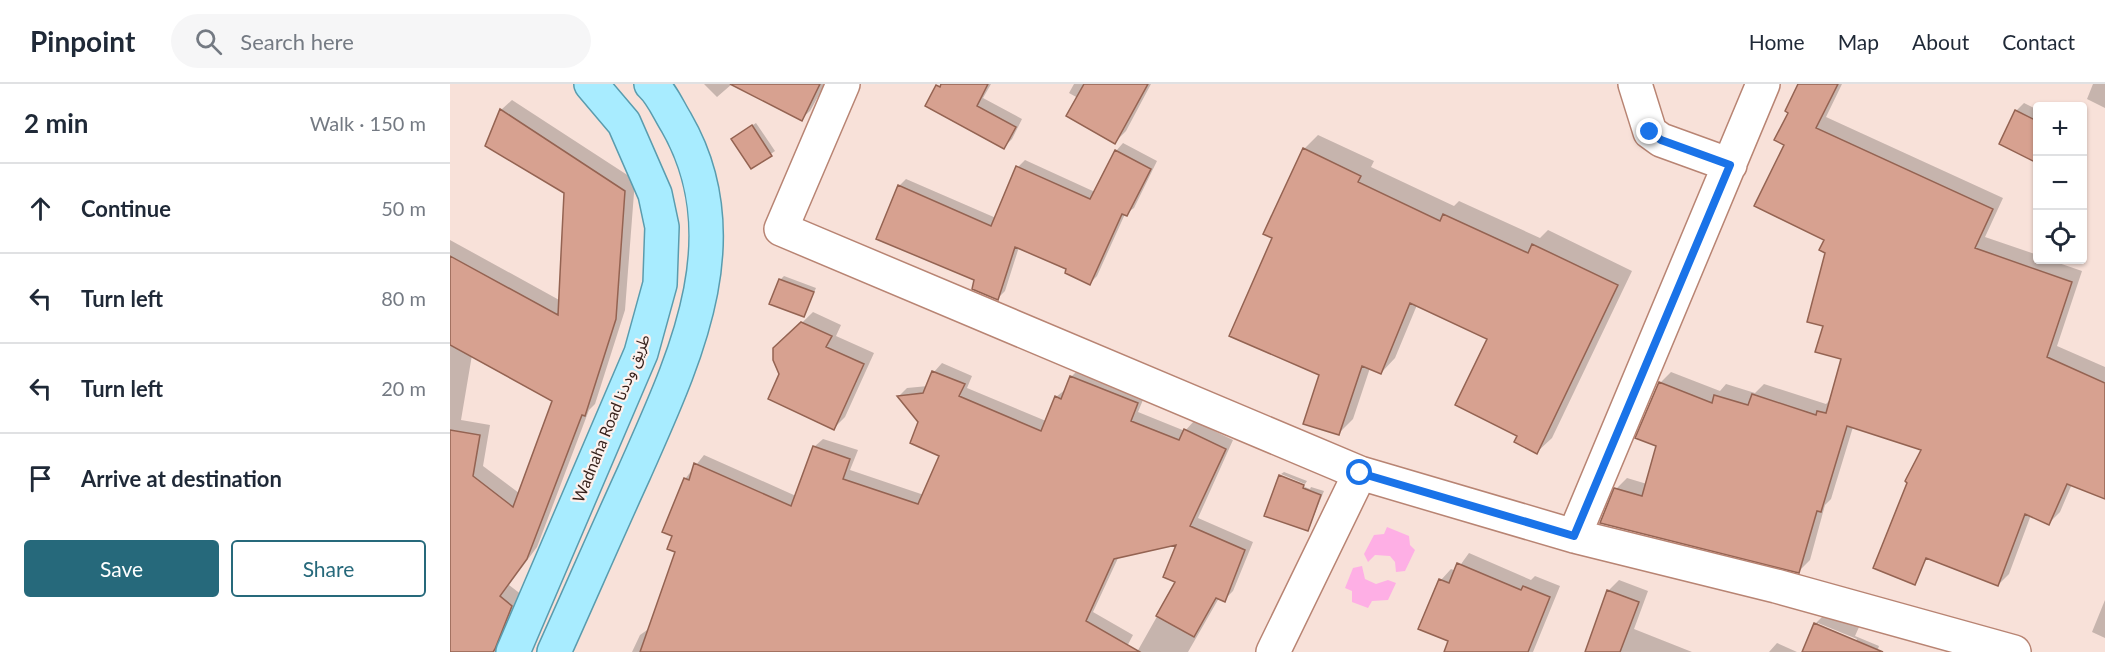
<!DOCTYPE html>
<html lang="en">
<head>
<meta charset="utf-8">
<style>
	:root { --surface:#fff; --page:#f6f6f7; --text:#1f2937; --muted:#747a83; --line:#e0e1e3; --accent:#26697b }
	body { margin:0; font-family:Lato,"Noto Sans Arabic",sans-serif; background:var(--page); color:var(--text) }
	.controls { position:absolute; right:18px; top:18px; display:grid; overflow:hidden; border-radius:6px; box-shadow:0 2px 4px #0004 }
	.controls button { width:54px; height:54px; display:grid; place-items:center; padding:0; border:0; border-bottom:2px solid var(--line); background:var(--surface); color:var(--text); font:30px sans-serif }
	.stop { position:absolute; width:18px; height:18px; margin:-14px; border:4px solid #1a73e8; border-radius:50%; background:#fff }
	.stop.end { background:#1a73e8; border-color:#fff; box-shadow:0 2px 6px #0008 }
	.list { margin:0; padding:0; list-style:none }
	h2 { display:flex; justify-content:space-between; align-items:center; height:78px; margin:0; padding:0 24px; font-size:26px }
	h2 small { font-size:20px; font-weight:400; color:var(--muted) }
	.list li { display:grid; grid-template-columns:39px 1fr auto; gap:18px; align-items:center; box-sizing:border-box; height:90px; padding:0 24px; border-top:2px solid var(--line) }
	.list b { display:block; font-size:22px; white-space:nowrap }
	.list em { font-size:20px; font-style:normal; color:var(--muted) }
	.actions { display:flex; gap:12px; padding:18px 24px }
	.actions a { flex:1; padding:14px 0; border:2px solid var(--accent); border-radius:6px; text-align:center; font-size:21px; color:var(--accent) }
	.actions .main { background:var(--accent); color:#fff }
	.icon { flex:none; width:33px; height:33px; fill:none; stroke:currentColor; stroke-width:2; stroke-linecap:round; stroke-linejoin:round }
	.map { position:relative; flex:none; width:1655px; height:568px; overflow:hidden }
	header { display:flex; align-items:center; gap:36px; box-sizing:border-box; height:84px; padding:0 30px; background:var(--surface); border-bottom:2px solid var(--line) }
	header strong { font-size:28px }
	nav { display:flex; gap:33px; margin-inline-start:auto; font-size:21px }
	.search { width:420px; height:54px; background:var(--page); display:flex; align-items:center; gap:15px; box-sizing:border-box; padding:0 21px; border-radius:33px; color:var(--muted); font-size:22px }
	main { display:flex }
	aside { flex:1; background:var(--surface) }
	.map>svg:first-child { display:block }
	.green { fill:#feafe5 }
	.shadow { fill:#0003; fill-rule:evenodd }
	.building { fill:#d7a190; stroke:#946352; stroke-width:1.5 }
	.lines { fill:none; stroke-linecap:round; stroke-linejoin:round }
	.minor-casing { stroke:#b88473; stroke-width:36 }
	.major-casing { stroke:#5a9cae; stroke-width:36 }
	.minor { stroke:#fff; stroke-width:33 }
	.major { stroke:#a8ecff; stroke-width:33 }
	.route { stroke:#1a73e8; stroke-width:8 }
	.labels { text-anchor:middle; stroke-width:4.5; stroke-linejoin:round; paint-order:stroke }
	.street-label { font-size:16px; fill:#341f19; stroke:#fdf1ed }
</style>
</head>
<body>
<header>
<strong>Pinpoint</strong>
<div class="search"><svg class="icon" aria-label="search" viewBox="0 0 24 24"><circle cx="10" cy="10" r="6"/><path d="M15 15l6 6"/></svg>Search here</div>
<nav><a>Home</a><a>Map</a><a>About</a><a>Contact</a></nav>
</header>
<main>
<aside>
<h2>2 min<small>Walk · 150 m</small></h2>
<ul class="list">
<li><svg class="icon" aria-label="ahead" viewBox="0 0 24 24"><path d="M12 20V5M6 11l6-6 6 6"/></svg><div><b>Continue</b></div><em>50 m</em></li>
<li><svg class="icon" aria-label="left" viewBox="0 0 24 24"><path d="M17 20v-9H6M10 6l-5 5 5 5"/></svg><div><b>Turn left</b></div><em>80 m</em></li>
<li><svg class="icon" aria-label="left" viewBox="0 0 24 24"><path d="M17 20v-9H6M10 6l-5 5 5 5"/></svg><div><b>Turn left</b></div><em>20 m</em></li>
<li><svg class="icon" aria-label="arrive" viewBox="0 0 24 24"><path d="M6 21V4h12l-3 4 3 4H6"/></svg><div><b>Arrive at destination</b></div></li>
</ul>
<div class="actions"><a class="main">Save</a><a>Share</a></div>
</aside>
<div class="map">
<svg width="1655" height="568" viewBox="0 0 1655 568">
	<rect width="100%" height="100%" fill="#f8e1d9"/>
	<path class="green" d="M 937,443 L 959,452 L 960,461 L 965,466 L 955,487 L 946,488 L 945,478 L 940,472 L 925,471 L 918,478 L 914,470 L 924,451 L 934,450 Z
		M 912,482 L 915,495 L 926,500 L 938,496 L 946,499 L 938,516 L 922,517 L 918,524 L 902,518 L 902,507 L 895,504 L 903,484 Z"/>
	<path class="shadow" d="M 254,0 L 282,0 L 267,13 Z
		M 283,0 L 375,0 L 360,27 L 351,35 Z
		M 491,0 L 541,0 L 533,14 L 572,35 L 562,55 L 554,63 L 477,22 Z
		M 624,0 L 701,0 L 676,47 L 665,58 L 628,14 L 619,9 Z
		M 1351,0 L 1392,0 L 1376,33 L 1553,114 L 1535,153 L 1588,171 L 1588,176 L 1600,176 L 1632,187 L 1607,262 L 1655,283 L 1655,413 L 1622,400 L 1610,428 L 1599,439 L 1581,431 L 1559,490 L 1548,501 L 1478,474 L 1472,480 L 1473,365 L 1403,343 L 1381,415 L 1375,421 L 1360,476 L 1349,487 L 1166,405 L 1177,394 L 1197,400 L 1208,361 L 1210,299 L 1221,288 L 1270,307 L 1276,300 L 1305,309 L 1314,300 L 1376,320 L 1379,317 L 1393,274 L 1375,241 L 1376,155 L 1336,61 L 1326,56 Z
		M 1643,0 L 1655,0 L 1655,24 L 1637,15 Z
		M 62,16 L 185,96 L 175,226 L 145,320 L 139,326 L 87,463 L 59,501 L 72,511 L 58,568 L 0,568 L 0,156 L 111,217 L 116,109 L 36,61 L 51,26 ZM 22,271 L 104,316 L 69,409 L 33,382 L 40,341 L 11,336 Z
		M 1574,19 L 1588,26 L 1588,68 L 1581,74 L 1566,27 Z
		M 306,39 L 325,67 L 302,83 L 286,52 Z
		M 868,51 L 924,77 L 921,83 L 1004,122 L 1009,117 L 1090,154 L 1098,146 L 1182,187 L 1102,354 L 1087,368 L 1069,351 L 1039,254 L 967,221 L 945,274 L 931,289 L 920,284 L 903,335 L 889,349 L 824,153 L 854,65 Z
		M 673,59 L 707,77 L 684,124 L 675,130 L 647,192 L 640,199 L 618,185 L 569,163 L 555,207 L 548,214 L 526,195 L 449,102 L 456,95 L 546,134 L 568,83 L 575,76 L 645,108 L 666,67 Z
		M 334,192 L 366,204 L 354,232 L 330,196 Z
		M 363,228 L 391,241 L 386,252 L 424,269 L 395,333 L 384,344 L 331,290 L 325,265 Z
		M 492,279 L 522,292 L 517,304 L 596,337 L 606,313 L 616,305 L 622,292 L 630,284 L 695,311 L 688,328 L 735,347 L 744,337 L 783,356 L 748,434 L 803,458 L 783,507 L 774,516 L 769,514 L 738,568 L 687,568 L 727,497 L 729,459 L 669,472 L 643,528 L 683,551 L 674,568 L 182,568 L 190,551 L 200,544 L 227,467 L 224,451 L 235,395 L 254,371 L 346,412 L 364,363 L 373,355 L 408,366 L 400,386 L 474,411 L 491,371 L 470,338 L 449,312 L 457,304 L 478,302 L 484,288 Z
		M 834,388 L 857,397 L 855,400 L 831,390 Z
		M 830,393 L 860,405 L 861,403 L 874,407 L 858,446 Z
		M 1019,469 L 1081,496 L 1085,492 L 1110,502 L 1083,568 L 1001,568 L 1000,557 L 970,545 L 991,496 L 1001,485 L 1006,487 Z
		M 1169,496 L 1198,507 L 1184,545 L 1242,568 L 1136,568 L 1158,507 Z
		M 1655,516 L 1655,554 L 1642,548 Z
		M 1376,529 L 1409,543 L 1405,552 L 1429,562 L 1427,568 L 1353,568 L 1365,540 ZM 1368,539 L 1407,555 L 1405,558 L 1368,542 Z
		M 1327,559 L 1347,568 L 1319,568 Z"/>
	<path class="building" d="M 280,0 L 370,0 L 352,37 Z
		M 491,0 L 538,0 L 527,22 L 566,43 L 554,65 L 475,22 L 486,1 L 490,3 Z
		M 634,0 L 698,0 L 665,60 L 616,32 Z
		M 1348,0 L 1388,0 L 1366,44 L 1543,125 L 1525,164 L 1622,198 L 1597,273 L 1655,299 L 1655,415 L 1617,400 L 1599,441 L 1575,430 L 1548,502 L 1476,474 L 1465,501 L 1423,484 L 1457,399 L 1455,397 L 1471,366 L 1397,342 L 1371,428 L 1367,427 L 1349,489 L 1150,439 L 1164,404 L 1192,412 L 1206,362 L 1185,354 L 1209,298 L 1262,319 L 1264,311 L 1298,321 L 1302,310 L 1366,331 L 1367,327 L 1376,329 L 1391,275 L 1365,268 L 1373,242 L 1357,238 L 1375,169 L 1369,166 L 1374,156 L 1304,122 L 1334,61 L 1324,56 L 1338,29 L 1335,27 Z
		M 50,25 L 175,107 L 166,235 L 135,332 L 132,331 L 77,475 L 50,512 L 62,522 L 45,565 L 43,568 L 0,568 L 0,346 L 30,351 L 23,392 L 63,423 L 102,317 L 0,261 L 0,172 L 108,231 L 114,109 L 35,62 Z
		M 1565,26 L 1587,37 L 1587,79 L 1549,60 Z
		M 302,41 L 322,72 L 301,85 L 281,55 Z
		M 853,64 L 911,92 L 908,98 L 990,137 L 993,130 L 1078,169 L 1082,160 L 1168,201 L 1087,370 L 1064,358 L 1067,352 L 1005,321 L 1037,255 L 960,219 L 931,290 L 912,282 L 889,351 L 853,340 L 869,291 L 779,252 L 822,154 L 813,150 Z
		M 665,66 L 701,85 L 677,132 L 672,130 L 640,201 L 615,189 L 616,185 L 565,163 L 548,216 L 522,205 L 524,196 L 426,155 L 448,101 L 541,142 L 566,82 L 640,115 Z
		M 329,195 L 364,208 L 354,233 L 319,220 Z
		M 351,238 L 382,252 L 376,263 L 414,280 L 384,346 L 318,315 L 329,290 L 323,276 L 323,264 Z
		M 482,287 L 515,300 L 509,312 L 591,347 L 605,312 L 611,315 L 620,292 L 688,319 L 681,337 L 729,356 L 734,345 L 776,365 L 740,442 L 795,466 L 775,518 L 766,514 L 744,553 L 706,532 L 725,498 L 713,493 L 726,461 L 664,475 L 636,537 L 690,568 L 190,568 L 225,468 L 217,465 L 222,452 L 212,448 L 234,394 L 239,396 L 244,379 L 341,422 L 363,362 L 400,375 L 393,395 L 468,420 L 489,372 L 460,359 L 468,338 L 447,312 L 473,309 Z
		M 829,391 L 854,401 L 853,404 L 871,411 L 858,447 L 814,432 Z
		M 1007,479 L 1071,506 L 1073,502 L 1100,513 L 1078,568 L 994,568 L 998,557 L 968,545 L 989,495 L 999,499 Z
		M 1157,506 L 1189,518 L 1170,568 L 1135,568 Z
		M 1364,539 L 1433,568 L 1352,568 Z"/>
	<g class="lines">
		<defs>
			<path id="minor" d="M 393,0 L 331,145 L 910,389
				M 1185,0 L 1200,48 L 1211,56 L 1280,81
				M 1124,452 L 1313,0
				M 823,568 L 910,389 L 1124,452 L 1326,502 L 1564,568"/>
			<path id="major" d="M 63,568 L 191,269 L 210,200 L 212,143 L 205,110 L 174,39 L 141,0
				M 104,568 C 131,508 157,448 184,389 C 233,278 294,155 226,38 C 218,25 212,10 201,0"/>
		</defs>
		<use href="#minor" class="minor-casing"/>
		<use href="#major" class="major-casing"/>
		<use href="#minor" class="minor"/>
		<use href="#major" class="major"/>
	</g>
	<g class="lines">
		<path class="route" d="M 910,389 L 1124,452 L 1280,81 L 1211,56 L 1200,48"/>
	</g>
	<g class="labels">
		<g class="street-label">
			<text transform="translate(161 334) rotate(-68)" y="6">Wadnaha Road طريق وددنا</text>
		</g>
	</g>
</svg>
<div class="controls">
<button>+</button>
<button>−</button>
<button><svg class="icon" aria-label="locate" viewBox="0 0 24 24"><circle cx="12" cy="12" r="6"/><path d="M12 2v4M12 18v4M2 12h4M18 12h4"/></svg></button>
</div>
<div class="stop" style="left:910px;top:389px"></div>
<div class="stop end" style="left:1200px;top:48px"></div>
</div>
</main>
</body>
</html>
